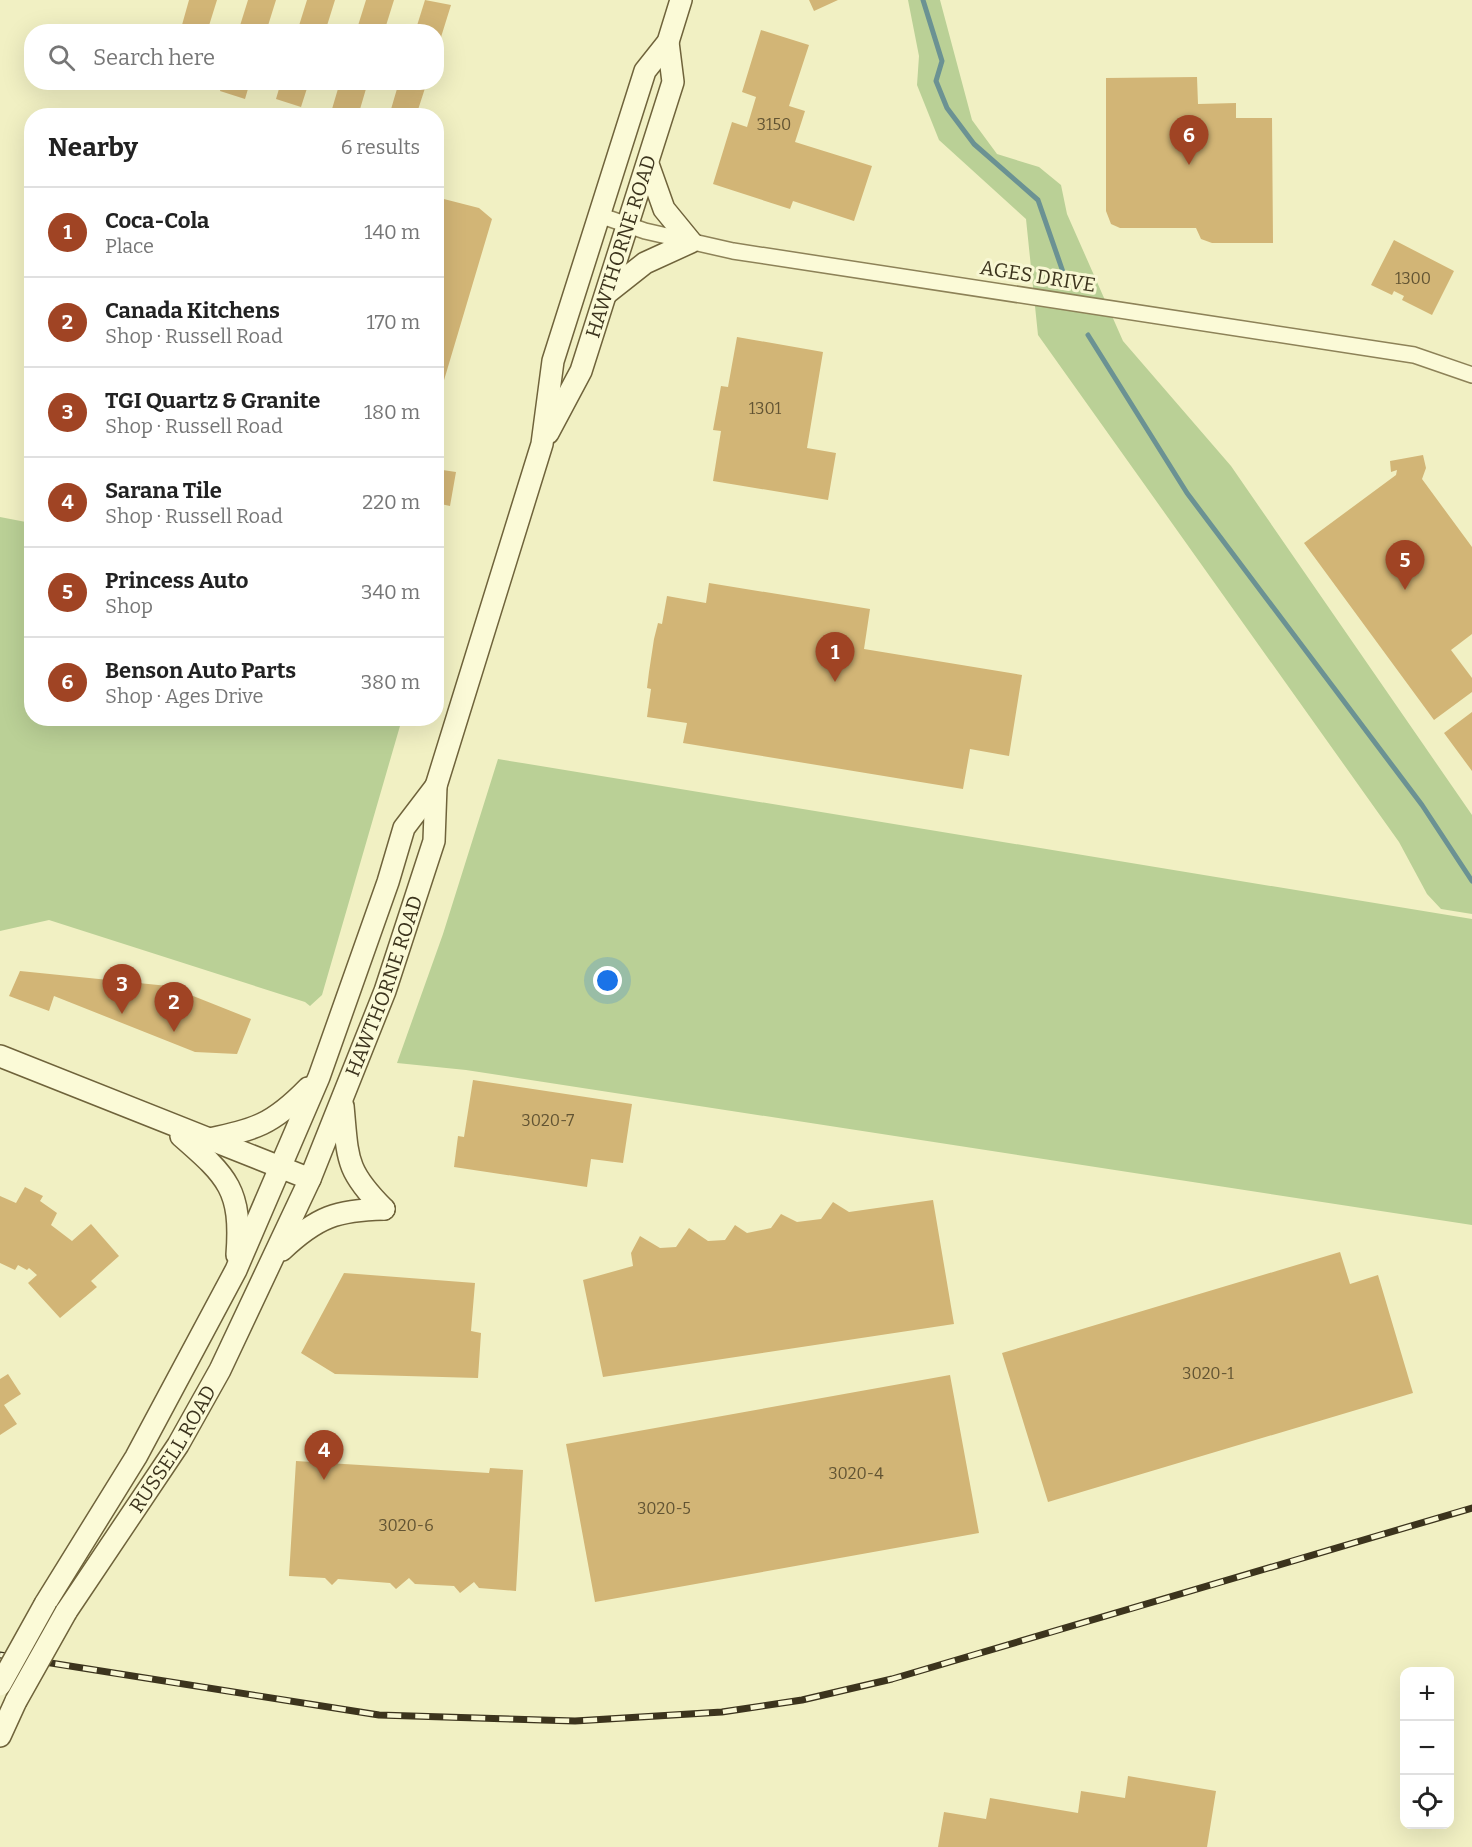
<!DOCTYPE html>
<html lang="en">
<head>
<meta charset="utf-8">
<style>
	:root { --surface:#fff; --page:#f2f2f2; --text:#222; --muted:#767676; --line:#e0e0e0; --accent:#a04424 }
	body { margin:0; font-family:Bitter,serif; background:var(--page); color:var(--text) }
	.controls { position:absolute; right:18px; bottom:18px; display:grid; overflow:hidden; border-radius:12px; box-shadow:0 6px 24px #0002 }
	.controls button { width:54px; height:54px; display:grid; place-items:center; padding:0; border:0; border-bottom:2px solid var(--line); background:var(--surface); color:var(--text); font:30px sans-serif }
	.you { position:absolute; left:608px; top:981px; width:21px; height:21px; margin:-15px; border:4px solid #fff; border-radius:50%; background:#1a73e8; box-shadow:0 0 0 9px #1a73e833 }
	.badge { display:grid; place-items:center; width:39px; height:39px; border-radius:50%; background:var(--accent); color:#fff; font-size:20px; font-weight:700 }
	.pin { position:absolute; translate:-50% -50px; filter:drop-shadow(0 2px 3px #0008) }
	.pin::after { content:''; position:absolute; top:32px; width:21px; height:18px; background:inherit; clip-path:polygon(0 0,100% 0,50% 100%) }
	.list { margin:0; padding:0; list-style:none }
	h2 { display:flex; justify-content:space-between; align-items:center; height:78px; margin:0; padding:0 24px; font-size:26px }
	h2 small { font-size:20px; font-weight:400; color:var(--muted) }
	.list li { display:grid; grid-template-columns:39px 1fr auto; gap:18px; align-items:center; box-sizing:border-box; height:90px; padding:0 24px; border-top:2px solid var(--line) }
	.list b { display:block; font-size:22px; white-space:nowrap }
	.list p { margin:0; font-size:20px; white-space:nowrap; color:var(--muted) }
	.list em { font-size:20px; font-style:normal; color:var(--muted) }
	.icon { flex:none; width:33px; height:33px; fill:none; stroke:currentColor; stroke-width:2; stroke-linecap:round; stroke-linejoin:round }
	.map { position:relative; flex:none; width:1472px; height:1847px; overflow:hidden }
	.search { position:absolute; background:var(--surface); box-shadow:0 6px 24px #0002; left:24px; top:24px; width:420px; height:66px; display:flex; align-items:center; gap:15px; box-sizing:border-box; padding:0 21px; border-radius:24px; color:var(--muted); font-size:22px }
	.panel { position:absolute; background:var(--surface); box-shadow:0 6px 24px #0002; left:24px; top:108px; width:420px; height:618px; border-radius:24px }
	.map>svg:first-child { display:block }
	.green { fill:#bad096 }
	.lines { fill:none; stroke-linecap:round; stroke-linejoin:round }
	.stream { stroke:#6b9293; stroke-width:5 }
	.building { fill:#d2b576 }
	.minor-casing { stroke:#8d8258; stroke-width:18 }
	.secondary-casing { stroke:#6f633b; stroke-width:24 }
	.minor { stroke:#fbfad7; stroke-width:15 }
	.secondary { stroke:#fbfad7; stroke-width:21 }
	.rail-casing { stroke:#3c341d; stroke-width:7 }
	.rail { stroke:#f8f7d3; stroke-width:4.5; stroke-dasharray:14; stroke-linecap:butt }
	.secondary-bridge-casing { stroke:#6f633b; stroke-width:24; stroke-linecap:butt }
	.secondary-bridge { stroke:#fbfad7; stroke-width:21 }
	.labels { text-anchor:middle; stroke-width:6; stroke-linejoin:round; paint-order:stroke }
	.number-label { font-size:16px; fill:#625433 }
	.street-label { font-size:20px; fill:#3c341d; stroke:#f8f7d3 }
</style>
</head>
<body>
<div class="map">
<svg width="1472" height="1847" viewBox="0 0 1472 1847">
	<rect width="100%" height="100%" fill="#f1f0c3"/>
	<path class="green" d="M 908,0 L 940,0 L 972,120 L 997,154 L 1039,167 L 1061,185 L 1067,214 L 1123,341 L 1231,466 L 1472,815 L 1472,914 L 1441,909 L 1427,894 L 1399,842 L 1038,335 L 1026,219 L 939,140 L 917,85 L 919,56 Z
		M 0,517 L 31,523 L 32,718 L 402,719 L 322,995 L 310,1006 L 305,1002 L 49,920 L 0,931 Z
		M 498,759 L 1472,919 L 1472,1225 L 466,1070 L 397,1063 L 443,934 Z"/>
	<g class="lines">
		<path class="stream" d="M 923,0 L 942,61 L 936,81 L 947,108 L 974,144 L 1038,200 L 1063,272
			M 1088,335 L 1187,493 L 1422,805 L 1472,881"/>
	</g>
	<path class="building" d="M 189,0 L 217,0 L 207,32 L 180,32 Z
		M 248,0 L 276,0 L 266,32 L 238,32 Z
		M 307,0 L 335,0 L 325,32 L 297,32 Z
		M 366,0 L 394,0 L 384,32 L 356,32 Z
		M 425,0 L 451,5 L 437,50 L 436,32 L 415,32 Z
		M 809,0 L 838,0 L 814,11 Z
		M 761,30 L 809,45 L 789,106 L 805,111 L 795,142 L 872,166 L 854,221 L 793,201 L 790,209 L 713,184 L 732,122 L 747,127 L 756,97 L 742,92 Z
		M 1197,77 L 1198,104 L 1236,103 L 1236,118 L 1272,118 L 1273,243 L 1212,243 L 1201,239 L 1196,228 L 1120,228 L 1111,224 L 1106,211 L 1106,78 Z
		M 170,82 L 191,82 L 189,89 Z
		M 222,82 L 250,82 L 245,99 L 220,91 Z
		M 281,82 L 309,82 L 301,107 L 276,99 Z
		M 340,82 L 368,82 L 358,116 L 332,109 Z
		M 399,82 L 427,82 L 416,116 L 389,116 Z
		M 436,197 L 479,208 L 492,219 L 442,387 L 436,386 Z
		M 1394,240 L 1454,271 L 1432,315 L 1402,300 L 1404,296 L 1394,291 L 1392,295 L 1371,285 Z
		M 737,337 L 823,352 L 807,448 L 836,453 L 828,500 L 713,481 L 721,431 L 713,430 L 721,386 L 728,387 Z
		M 1423,455 L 1426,468 L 1422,479 L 1472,547 L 1472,634 L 1451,650 L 1472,678 L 1472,692 L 1434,720 L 1304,543 L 1396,475 L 1397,470 L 1391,472 L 1390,461 Z
		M 436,469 L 456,472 L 450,506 L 436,503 Z
		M 709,583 L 870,609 L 864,649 L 1022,675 L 1009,756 L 970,749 L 963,789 L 683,743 L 687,723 L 647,717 L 651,689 L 647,688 L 649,672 L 654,639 L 658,623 L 662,624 L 667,596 L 706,603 Z
		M 1472,712 L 1472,771 L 1444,733 Z
		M 20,971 L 168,986 L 251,1019 L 237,1054 L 195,1052 L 54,996 L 49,1011 L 9,996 Z
		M 473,1080 L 632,1104 L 623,1163 L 591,1159 L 587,1187 L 454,1167 L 458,1136 L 464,1137 Z
		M 25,1187 L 43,1196 L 40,1201 L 57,1213 L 51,1225 L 72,1241 L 91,1224 L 119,1256 L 91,1281 L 97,1287 L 60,1318 L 28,1283 L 37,1275 L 29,1268 L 27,1270 L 18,1265 L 15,1270 L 0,1263 L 0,1196 L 16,1203 Z
		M 933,1200 L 954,1324 L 603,1377 L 583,1280 L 633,1266 L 631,1253 L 640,1236 L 660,1248 L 676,1247 L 689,1228 L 708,1241 L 725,1240 L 735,1225 L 747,1233 L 771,1228 L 781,1214 L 797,1222 L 821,1219 L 833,1202 L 849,1212 Z
		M 1340,1252 L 1350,1284 L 1378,1275 L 1413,1393 L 1048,1502 L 1002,1353 Z
		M 344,1273 L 475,1283 L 471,1331 L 481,1333 L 478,1378 L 335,1374 L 301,1353 Z
		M 8,1374 L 21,1394 L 4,1405 L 17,1424 L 0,1435 L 0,1379 Z
		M 950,1375 L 979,1533 L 595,1602 L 566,1444 Z
		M 296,1461 L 489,1473 L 490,1468 L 523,1470 L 516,1591 L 479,1588 L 474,1582 L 460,1593 L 454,1586 L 415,1584 L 409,1578 L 396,1589 L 390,1583 L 338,1579 L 332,1585 L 325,1578 L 289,1576 Z
		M 1128,1776 L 1216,1791 L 1207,1847 L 938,1847 L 944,1812 L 986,1819 L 990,1798 L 1078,1813 L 1081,1791 L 1125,1798 Z"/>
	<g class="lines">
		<defs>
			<path id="minor" d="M 599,215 L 645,231 L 733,251 L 1414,355 L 1472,375"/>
			<g id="secondary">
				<path d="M 607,293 L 645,263 L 691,242 L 664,209 L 648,164"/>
				<path id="s1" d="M 548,433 L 581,371 L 673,82 L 668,42"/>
				<path d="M 0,1056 L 310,1179"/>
				<path d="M 343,1106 C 348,1159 345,1170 384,1209"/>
				<path d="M 181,1136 C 228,1177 242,1190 237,1255"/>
				<path d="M 205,1140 C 255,1129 271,1126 308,1088"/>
				<path d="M 282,1250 C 317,1217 337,1210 384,1209"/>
				<path d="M 45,1604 L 136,1457 L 236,1270 L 319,1077 L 388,882 L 404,828 L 436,786"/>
				<path id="s2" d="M 66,1612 L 178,1445 L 220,1370 L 310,1179 L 385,991 L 434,841 L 436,786 L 542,444 L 553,361 L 645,71 L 668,42 L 681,0"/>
				<path d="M 0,1736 L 16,1701"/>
			</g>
		</defs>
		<use href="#minor" class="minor-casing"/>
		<use href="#secondary" class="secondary-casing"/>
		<use href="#minor" class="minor"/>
		<use href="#secondary" class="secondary"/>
		<defs>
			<path id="rail" d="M 0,1655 L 379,1715 L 575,1721 L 722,1712 L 802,1700 L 892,1679 L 1472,1508"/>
		</defs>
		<use href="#rail" class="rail-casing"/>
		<use href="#rail" class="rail"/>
		<defs>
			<path id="secondary-bridge" d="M 0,1685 L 45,1604
				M 16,1701 L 66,1612"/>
		</defs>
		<use href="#secondary-bridge" class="secondary-bridge-casing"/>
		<use href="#secondary-bridge" class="secondary-bridge"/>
	</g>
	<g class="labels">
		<g class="number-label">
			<text x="774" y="130">3150</text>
			<text x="1413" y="284">1300</text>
			<text x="765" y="414">1301</text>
			<text x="548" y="1126">3020-7</text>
			<text x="1208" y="1379">3020-1</text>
			<text x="856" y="1479">3020-4</text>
			<text x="664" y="1514">3020-5</text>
			<text x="406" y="1531">3020-6</text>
		</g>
		<g class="street-label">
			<text dy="7" stroke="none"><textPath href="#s1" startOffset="201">HAWTHORNE ROAD</textPath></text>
			<text transform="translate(1038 276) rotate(9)" y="7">AGES DRIVE</text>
			<text dy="7" stroke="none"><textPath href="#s2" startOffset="705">HAWTHORNE ROAD</textPath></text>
			<text dy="7" stroke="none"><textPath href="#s2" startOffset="195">RUSSELL ROAD</textPath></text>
		</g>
	</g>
</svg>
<div class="controls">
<button>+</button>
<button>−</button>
<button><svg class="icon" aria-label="locate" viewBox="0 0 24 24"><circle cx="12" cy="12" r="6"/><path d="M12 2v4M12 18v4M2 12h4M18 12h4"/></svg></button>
</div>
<div class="you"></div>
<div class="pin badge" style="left:835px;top:682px">1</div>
<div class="pin badge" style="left:174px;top:1032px">2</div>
<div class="pin badge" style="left:122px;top:1014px">3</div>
<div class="pin badge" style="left:324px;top:1480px">4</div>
<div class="pin badge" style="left:1405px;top:590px">5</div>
<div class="pin badge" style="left:1189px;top:165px">6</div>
<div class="search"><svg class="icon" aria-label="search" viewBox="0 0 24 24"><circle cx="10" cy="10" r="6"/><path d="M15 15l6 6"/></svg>Search here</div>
<section class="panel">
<h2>Nearby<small>6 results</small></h2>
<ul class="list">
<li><span class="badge">1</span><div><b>Coca-Cola</b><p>Place</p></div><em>140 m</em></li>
<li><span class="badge">2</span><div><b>Canada Kitchens</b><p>Shop · Russell Road</p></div><em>170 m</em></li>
<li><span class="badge">3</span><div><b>TGI Quartz &amp; Granite</b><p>Shop · Russell Road</p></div><em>180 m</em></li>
<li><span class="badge">4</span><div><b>Sarana Tile</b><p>Shop · Russell Road</p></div><em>220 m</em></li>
<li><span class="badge">5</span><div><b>Princess Auto</b><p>Shop</p></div><em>340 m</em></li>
<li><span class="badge">6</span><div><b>Benson Auto Parts</b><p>Shop · Ages Drive</p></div><em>380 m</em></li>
</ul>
</section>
</div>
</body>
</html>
